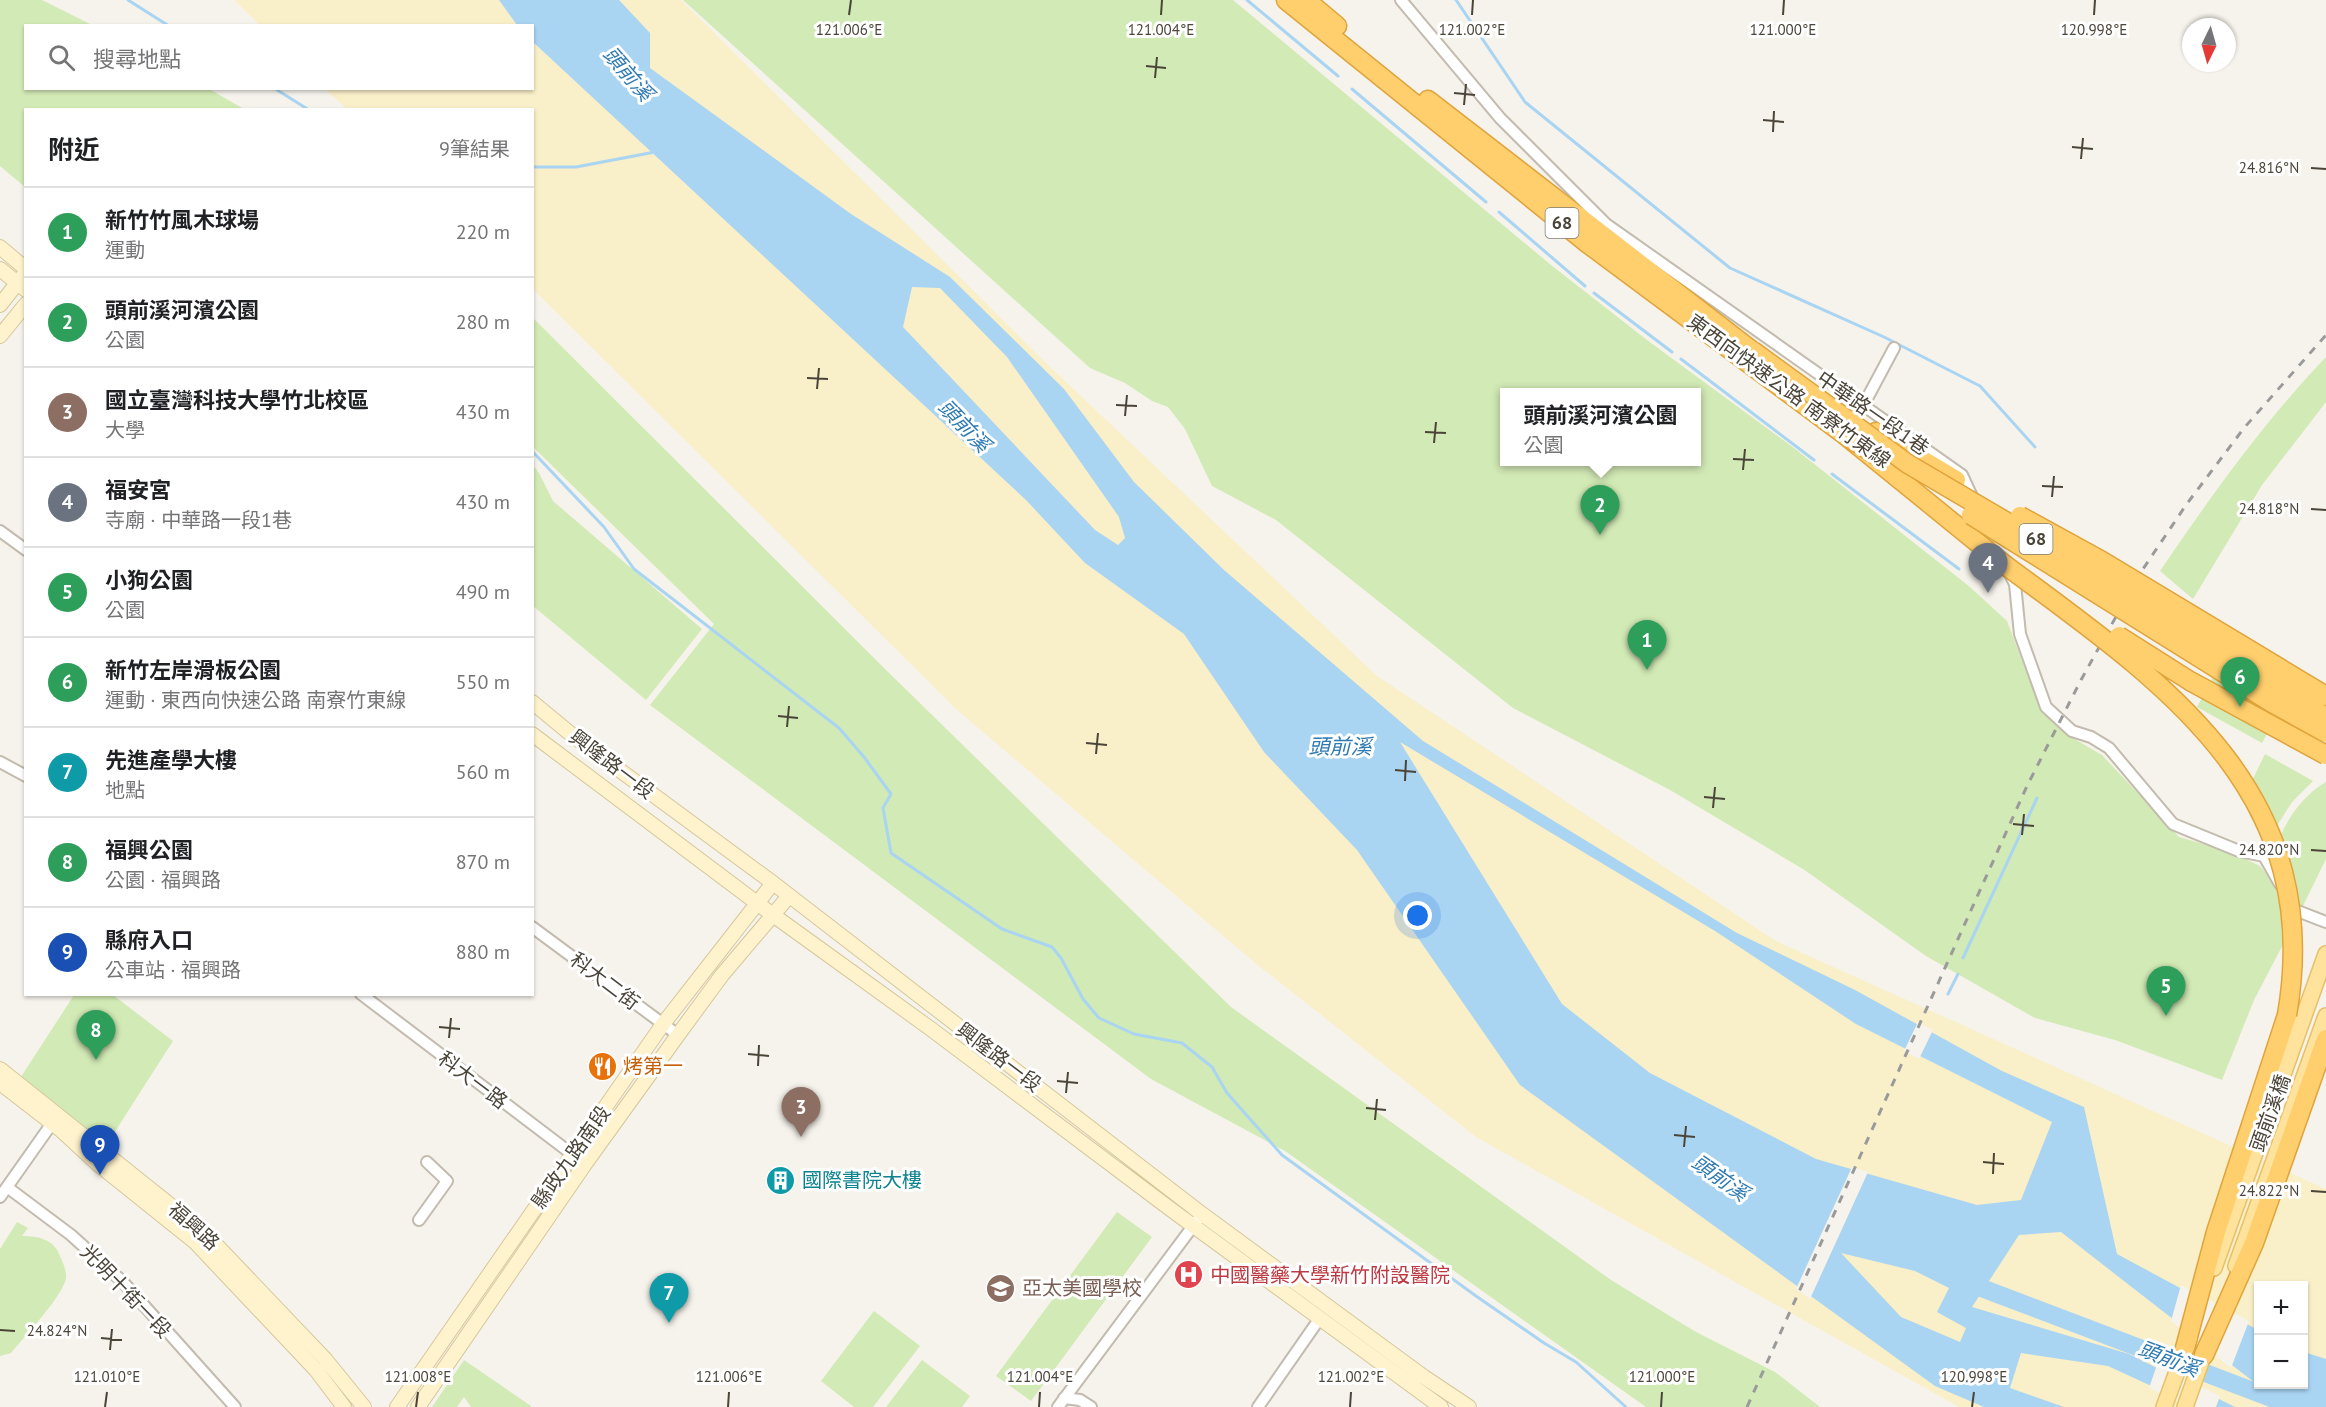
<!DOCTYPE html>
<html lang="zh-TW">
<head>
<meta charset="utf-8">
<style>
	:root { --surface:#fff; --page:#f2f2f2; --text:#202124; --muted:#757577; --line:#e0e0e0; --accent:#fc3f1d }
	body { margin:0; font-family:"PT Sans","Noto Sans TC",sans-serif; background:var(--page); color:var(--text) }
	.controls { position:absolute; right:18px; bottom:18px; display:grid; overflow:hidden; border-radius:0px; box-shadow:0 2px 4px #0004 }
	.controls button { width:54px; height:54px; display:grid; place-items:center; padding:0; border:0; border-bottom:2px solid var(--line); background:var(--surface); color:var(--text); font:30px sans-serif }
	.compass { position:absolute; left:2182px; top:18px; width:54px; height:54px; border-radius:50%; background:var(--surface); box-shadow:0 2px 4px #0004; rotate:185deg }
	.you { position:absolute; left:1418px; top:916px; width:21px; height:21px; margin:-15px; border:4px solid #fff; border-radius:50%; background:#1a73e8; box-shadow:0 0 0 9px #1a73e833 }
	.badge { display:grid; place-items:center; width:39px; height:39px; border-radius:50%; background:var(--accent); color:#fff; font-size:20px; font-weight:700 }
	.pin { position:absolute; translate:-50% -50px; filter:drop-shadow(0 2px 3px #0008) }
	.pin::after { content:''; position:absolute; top:32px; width:21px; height:18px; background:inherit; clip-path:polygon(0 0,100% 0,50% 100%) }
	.popup { position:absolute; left:1500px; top:388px; width:201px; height:78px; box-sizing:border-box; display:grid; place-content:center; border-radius:0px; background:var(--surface); filter:drop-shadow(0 2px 4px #0005); font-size:20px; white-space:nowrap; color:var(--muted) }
	.popup b { font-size:22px; color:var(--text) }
	.popup::after { content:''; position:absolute; left:50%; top:100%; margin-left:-12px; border:12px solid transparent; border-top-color:var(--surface) }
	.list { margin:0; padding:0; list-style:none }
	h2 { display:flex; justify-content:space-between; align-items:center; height:78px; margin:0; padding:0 24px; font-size:26px }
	h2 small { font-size:20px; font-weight:400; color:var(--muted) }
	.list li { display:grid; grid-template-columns:39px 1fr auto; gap:18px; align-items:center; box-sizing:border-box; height:90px; padding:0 24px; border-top:2px solid var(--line) }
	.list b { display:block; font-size:22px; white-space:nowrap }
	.list p { margin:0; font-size:20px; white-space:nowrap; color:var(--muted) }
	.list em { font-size:20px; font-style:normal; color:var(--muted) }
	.icon { flex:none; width:33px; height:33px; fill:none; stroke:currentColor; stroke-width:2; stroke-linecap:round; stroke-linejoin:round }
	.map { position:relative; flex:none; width:2326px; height:1407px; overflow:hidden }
	.search { position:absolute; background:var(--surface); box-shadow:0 2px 4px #0004; left:24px; top:24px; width:510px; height:66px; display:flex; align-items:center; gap:15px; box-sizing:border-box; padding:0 21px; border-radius:0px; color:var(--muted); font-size:22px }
	.panel { position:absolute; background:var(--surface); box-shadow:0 2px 4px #0004; left:24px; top:108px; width:510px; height:888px; border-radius:0px }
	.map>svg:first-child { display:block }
	.green { fill:#d2eab5; fill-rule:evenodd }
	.sand { fill:#f9efc9; fill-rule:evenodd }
	.water { fill:#a9d4f2; fill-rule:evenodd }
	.pier { fill:#f6f3ec }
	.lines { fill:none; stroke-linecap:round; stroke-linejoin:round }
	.stream { stroke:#a9d4f2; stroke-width:3 }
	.river { stroke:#a9d4f2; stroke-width:18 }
	.street-casing { stroke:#c2bbae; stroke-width:14 }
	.secondary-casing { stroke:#d6c79b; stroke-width:16 }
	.primary-casing { stroke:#e6c16a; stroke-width:18 }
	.highway-casing { stroke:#e0a43c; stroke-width:21 }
	.street { stroke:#fff; stroke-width:10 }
	.secondary { stroke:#fff3cd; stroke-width:14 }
	.primary { stroke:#ffe39c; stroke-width:15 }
	.highway { stroke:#ffcf6e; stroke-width:18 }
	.rail { stroke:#9a9a9a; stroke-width:3; stroke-dasharray:8 8; stroke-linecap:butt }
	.highway-bridge-casing { stroke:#e0a43c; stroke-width:21; stroke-linecap:butt }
	.highway-bridge { stroke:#ffcf6e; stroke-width:18 }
	.ticks { fill:none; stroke:#4b4439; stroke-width:2 }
	.labels { text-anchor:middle; stroke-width:6; stroke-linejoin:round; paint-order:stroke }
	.shield { fill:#fff; stroke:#817c74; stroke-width:1.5 }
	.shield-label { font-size:18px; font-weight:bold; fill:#4b4439 }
	.street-label { font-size:20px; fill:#4b4439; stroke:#fff }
	.food-label { font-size:20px; fill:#c56008; stroke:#fff; text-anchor:start }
	.culture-label { font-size:20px; fill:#0d838f; stroke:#fff; text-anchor:start }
	.health-label { font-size:20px; fill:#be3a42; stroke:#fff; text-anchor:start }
	.education-label { font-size:20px; fill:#785e54; stroke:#fff; text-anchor:start }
	.water-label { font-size:21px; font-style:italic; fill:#2e7ab2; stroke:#fff }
	.ticks-label { font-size:15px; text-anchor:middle; fill:#4b4439; stroke:#fff; stroke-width:6; stroke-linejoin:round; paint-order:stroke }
</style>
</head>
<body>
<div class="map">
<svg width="2326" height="1407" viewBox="0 0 2326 1407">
	<rect width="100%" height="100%" fill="#f6f3ec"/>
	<path class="green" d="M 0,0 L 42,0 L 92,25 L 26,26 L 26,88 L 209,89 L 244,109 L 26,110 L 25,187 L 0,166 Z
		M 683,0 L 1233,0 L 1551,265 L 1647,340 L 1794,448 L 1970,587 L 2007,621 L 2042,713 L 2071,737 L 2102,755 L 2179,837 L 2228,851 L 2260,866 L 2299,914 L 2254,1000 L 2222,1080 L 2115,1040 L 2035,1018 L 1926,956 L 1803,869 L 1670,790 L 1513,708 L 1276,520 L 1212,486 L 1185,429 L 1168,407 L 1152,401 L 1125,383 L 1090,368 ZM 1504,392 L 1696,392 L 1696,462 L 1504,462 Z
		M 533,318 L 885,669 L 1231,1007 L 1611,1280 L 1696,1332 L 1775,1372 L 1820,1407 L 1646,1407 L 1285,1151 L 1151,1079 L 650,705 L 714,624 L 533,447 Z
		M 2326,357 L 2326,402 L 2262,485 L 2193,599 L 2160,571 C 2211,496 2263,423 2326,357 Z
		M 533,465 L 539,473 L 553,501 L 702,629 L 646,700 L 533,606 Z
		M 2217,670 L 2282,707 L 2262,743 L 2197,707 Z
		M 2265,754 L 2313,781 L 2292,802 L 2265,845 L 2249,814 L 2246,793 Z
		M 2326,782 L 2326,859 L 2301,910 L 2297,907 L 2271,860 C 2281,829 2297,799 2326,782 Z
		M 74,995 L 113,995 L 173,1041 L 107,1144 L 19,1080 Z
		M 1117,1212 L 1152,1237 L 1031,1401 L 996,1376 Z
		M 17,1222 L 28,1228 L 22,1236 C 38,1236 54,1239 60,1256 C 63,1263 67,1271 66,1278 C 63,1296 24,1337 11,1353 L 0,1356 L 0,1249 Z
		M 874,1311 L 920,1346 L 873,1407 L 854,1407 L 821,1381 Z
		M 464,1360 L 531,1406 L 531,1407 L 471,1407 L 464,1397 L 457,1407 L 432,1407 Z
		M 922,1360 L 970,1396 L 962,1407 L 886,1407 Z"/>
	<path class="sand" d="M 234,0 L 681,0 L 1048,365 L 1377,676 L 1776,941 L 2326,1189 L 2326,1407 L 1959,1407 L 1476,1137 L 1254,962 L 956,709 L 533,289 L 532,110 L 347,109 L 325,89 L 532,88 L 532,26 L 260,25 ZM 2258,1286 L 2304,1286 L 2304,1384 L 2258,1384 Z"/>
	<path class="water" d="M 499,0 L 619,0 L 650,33 L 650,68 L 851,214 L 950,277 L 1064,389 L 1134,482 L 1224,570 L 1423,741 L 1737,933 L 1855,990 L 2002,1071 L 2084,1107 L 2117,1254 L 2258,1330 L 2258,1384 L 2304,1384 L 2304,1352 L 2326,1359 L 2326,1407 L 2286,1407 L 2061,1232 L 2019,1235 L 1972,1307 L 2129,1354 L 2235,1407 L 2197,1407 L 2108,1366 L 2021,1353 L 2010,1388 L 2064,1407 L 1984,1407 L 1935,1386 L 1520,1085 L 1357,850 L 1264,752 L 1184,634 L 1085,563 L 1026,500 L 533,42 L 532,26 L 517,25 ZM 912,287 L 940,288 L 1007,357 L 1119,517 L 1125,538 L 1118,545 L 1095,530 L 903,327 ZM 1400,742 L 1715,931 L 1856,1024 L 2052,1122 L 2021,1200 L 1977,1205 L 1816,1159 L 1650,1073 L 1562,1004 ZM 1841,1253 L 1915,1271 L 1949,1288 L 1937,1312 L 1966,1328 L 1960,1342 L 1901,1317 Z"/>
	<path class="pier" d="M 1918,1022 L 1933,1030 L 1919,1059 L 1904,1051 Z
		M 1852,1167 L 1868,1172 L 1810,1299 L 1796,1289 Z
		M 2181,1285 L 2249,1321 L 2231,1368 L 2171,1321 Z
		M 2157,1365 L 2220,1396 L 2216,1407 L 2190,1407 L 2149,1388 Z"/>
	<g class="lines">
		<path class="stream" d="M 128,0 L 169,26
			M 1247,0 L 1338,76
			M 1456,0 L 1525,102 L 1730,268 L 1884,337 L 1980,386 L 2035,447
			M 274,88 L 309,110
			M 1352,89 L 1486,202
			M 532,167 L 576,167 L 655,152
			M 1499,212 L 1585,286
			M 1594,293 L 1672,352
			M 1681,359 L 1814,460
			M 532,451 L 604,527 L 634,569 L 839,728 L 864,757 L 891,794 L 883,808 L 891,853 L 1002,929 L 1052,947 L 1061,958 L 1083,999 L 1099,1018 L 1134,1034 L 1182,1043 L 1212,1067 L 1227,1093 L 1282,1155 L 1476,1296 L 1544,1343 L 1576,1362 L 1626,1407
			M 1832,474 L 1959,569
			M 1963,958 L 2037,798
			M 1948,994 L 1958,974"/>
		<path class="river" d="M 1963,1281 L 2295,1407"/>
		<defs>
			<path id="street" d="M 1401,0 L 1500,118 L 1606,224 L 1962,475 L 1974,501
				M 1863,406 L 1894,348
				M 0,531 L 26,550
				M 2009,572 L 2015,584 L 2020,634 L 2046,707 L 2072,731 L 2091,737 L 2109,748 L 2173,824 L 2239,851 L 2264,856 L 2280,884
				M 0,762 L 26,776
				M 2289,900 L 2295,910 L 2326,922
				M 532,927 L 678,1035
				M 361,994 L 585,1164
				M 7,1187 L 71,1235 L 123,1282 L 235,1407
				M 0,1197 L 55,1119
				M 419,1220 L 447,1181 L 427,1162
				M 1064,1398 L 1080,1400 L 1091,1407
				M 1058,1407 L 1202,1214
				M 1258,1407 L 1320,1318"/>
			<path id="secondary" d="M 0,247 L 26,269
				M 0,269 L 26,290
				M 0,305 L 26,272
				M 0,336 L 26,304
				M 532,702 L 572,735 L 773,883 L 1202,1214 L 1424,1377 L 1469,1407
				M 532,734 L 773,915 L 931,1029 L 1173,1211 L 1441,1407
				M 0,1069 L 204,1232 L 325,1359 L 364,1407
				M 0,1083 L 62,1131 L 99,1165 L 195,1242 L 316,1370 L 344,1407
				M 397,1407 L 663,1024 L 773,883
				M 418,1407 L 585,1164 L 678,1035 L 722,975 L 789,896"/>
			<path id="primary" d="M 2236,1266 L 2326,1016
				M 2214,1268 L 2326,954
				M 2164,1407 L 2189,1339
				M 2185,1407 L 2207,1345"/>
			<path id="highway" d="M 1286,0 L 1587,243 L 1845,435 L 2005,565
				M 1306,0 L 1337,26
				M 1428,100 L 1755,353
				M 1876,432 L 1956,480
				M 2185,1348 L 2216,1232 L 2287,1015
				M 2204,1355 L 2254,1243 L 2326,1039"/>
		</defs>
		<use href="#street" class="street-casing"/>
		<use href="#secondary" class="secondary-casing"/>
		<use href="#primary" class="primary-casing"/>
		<use href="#highway" class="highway-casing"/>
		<use href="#street" class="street"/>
		<use href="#secondary" class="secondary"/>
		<use href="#primary" class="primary"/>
		<use href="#highway" class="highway"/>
		<path class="rail" d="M 1747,1407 L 2027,786 L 2081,680 L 2139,575 L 2186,505 L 2244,428 L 2326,335"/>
		<defs>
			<path id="highway-bridge" d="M 1753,351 L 1908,464 L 2063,555 L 2326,717
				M 1845,435 L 1879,457
				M 1971,515 L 2274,704 L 2326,733
				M 2020,516 L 2102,561 L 2326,696
				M 2005,565 C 2162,681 2326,790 2287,1015
				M 2119,636 L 2190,681 L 2326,755"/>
		</defs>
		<use href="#highway-bridge" class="highway-bridge-casing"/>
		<use href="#highway-bridge" class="highway-bridge"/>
	</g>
	<path class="ticks" d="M 849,15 L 851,0M 1161,15 L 1162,0M 1472,15 L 1473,0M 1783,15 L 1784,0M 2094,15 L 2095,0M 1146,66 L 1166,68M 1155,78 L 1157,57M 1454,93 L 1475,95M 1464,105 L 1466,84M 1763,120 L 1784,122M 1773,132 L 1774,111M 2072,147 L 2093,149M 2081,159 L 2083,138M 2311,168 L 2326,169M 807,378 L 828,379M 817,389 L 819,368M 1116,405 L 1137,406M 1125,416 L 1127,395M 1425,432 L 1446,433M 1434,443 L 1436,422M 1733,459 L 1754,460M 1743,470 L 1745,449M 2042,486 L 2063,487M 2052,497 L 2054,476M 2311,509 L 2326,510M 778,716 L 798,718M 787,727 L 789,706M 1086,743 L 1107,745M 1096,754 L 1098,733M 1395,770 L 1416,772M 1405,781 L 1406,760M 1704,797 L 1725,799M 1713,808 L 1715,787M 2013,824 L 2034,826M 2022,835 L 2024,814M 2311,850 L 2326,851M 439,1027 L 460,1029M 449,1038 L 451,1018M 748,1054 L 769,1056M 758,1066 L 759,1045M 1057,1081 L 1078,1083M 1066,1093 L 1068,1072M 1366,1108 L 1386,1110M 1375,1120 L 1377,1099M 1674,1135 L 1695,1137M 1684,1147 L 1686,1126M 1983,1162 L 2004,1164M 1993,1174 L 1994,1153M 2311,1191 L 2326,1192M 0,1330 L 15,1331M 101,1338 L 122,1340M 110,1350 L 112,1329M 105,1407 L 107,1392M 416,1407 L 418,1392M 728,1407 L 729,1392M 1039,1407 L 1040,1392M 1350,1407 L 1351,1392M 1661,1407 L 1662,1392M 1972,1407 L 1974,1392"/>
	<defs>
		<symbol id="restaurant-disc" viewBox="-11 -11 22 22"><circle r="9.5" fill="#e8710a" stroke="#fff"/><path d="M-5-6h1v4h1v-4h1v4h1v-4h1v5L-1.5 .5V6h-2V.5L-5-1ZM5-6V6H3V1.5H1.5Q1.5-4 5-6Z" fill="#fff"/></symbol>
		<symbol id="building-disc" viewBox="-11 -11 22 22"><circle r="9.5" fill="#0f9aa8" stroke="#fff"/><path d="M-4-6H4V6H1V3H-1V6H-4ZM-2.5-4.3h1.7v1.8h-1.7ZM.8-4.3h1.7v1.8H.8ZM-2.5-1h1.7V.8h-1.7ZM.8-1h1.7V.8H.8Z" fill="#fff"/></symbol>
		<symbol id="hospital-disc" viewBox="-11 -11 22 22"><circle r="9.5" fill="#e0444e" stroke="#fff"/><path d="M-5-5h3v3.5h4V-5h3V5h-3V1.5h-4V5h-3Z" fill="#fff"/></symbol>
		<symbol id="school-disc" viewBox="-11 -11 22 22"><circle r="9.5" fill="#8d6e63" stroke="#fff"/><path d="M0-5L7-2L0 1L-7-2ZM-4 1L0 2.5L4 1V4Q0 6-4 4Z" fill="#fff"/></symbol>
	</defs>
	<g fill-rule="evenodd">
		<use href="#restaurant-disc" x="586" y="1050" width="33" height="33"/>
		<use href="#building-disc" x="764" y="1164" width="33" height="33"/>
		<use href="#hospital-disc" x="1172" y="1258" width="33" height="33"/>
		<use href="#school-disc" x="984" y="1272" width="33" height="33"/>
	</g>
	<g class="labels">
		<g class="shield">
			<rect x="1545.5" y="208" width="33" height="30" rx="4.5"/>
			<rect x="2019.5" y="524" width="33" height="30" rx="4.5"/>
		</g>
		<g class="shield-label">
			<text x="1562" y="229">68</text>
			<text x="2036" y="545">68</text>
		</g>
		<g class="street-label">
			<text transform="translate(1789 391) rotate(36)" y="7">東西向快速公路 南寮竹東線</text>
			<text transform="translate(1873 413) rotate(35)" y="7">中華路一段1巷</text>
			<text transform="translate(612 764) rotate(37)" y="7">興隆路一段</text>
			<text transform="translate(605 981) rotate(37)" y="7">科大二街</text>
			<text transform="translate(999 1057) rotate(37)" y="7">興隆路一段</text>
			<text transform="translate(473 1080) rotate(37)" y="7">科大一路</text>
			<text transform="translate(2270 1113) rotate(-70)" y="7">頭前溪橋</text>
			<text transform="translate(571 1157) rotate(-55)" y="7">縣政九路南段</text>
			<text transform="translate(194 1226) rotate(42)" y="7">福興路</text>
			<text transform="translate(126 1291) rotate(46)" y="7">光明十街一段</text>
		</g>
		<g class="food-label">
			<text x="623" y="1073">烤第一</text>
		</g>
		<g class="culture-label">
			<text x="802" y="1187">國際書院大樓</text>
		</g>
		<g class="health-label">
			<text x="1210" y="1282">中國醫藥大學新竹附設醫院</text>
		</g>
		<g class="education-label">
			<text x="1022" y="1295">亞太美國學校</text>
		</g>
		<g class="water-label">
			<text transform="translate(628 74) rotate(49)" y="7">頭前溪</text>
			<text transform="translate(964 426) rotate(46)" y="7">頭前溪</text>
			<text x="1340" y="754">頭前溪</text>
			<text transform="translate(1720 1178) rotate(35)" y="7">頭前溪</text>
			<text transform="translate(2169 1359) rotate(21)" y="7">頭前溪</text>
		</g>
	</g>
	<g class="ticks-label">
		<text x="849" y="35">121.006°E</text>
		<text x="1161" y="35">121.004°E</text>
		<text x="1472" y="35">121.002°E</text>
		<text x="1783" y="35">121.000°E</text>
		<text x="2094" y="35">120.998°E</text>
		<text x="2269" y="173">24.816°N</text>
		<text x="2269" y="514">24.818°N</text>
		<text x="2269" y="855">24.820°N</text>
		<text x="2269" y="1196">24.822°N</text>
		<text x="57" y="1336">24.824°N</text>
		<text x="107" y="1382">121.010°E</text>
		<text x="418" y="1382">121.008°E</text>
		<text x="729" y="1382">121.006°E</text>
		<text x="1040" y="1382">121.004°E</text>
		<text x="1351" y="1382">121.002°E</text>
		<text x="1662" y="1382">121.000°E</text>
		<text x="1974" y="1382">120.998°E</text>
	</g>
</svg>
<div class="controls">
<button>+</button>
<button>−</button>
</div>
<svg class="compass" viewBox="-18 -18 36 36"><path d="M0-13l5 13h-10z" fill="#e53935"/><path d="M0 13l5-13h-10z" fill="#757577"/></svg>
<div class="you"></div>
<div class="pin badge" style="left:1647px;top:670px;background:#2e9e5b">1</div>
<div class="pin badge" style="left:1600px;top:535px;background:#2e9e5b">2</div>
<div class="popup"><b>頭前溪河濱公園</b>公園</div>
<div class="pin badge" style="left:801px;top:1137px;background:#8d6e63">3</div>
<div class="pin badge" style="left:1988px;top:593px;background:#6b7280">4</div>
<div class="pin badge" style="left:2166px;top:1016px;background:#2e9e5b">5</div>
<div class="pin badge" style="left:2240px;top:707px;background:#2e9e5b">6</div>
<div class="pin badge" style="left:669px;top:1323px;background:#0f9aa8">7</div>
<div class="pin badge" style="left:96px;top:1060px;background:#2e9e5b">8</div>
<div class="pin badge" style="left:100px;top:1175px;background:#1a4fb4">9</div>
<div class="search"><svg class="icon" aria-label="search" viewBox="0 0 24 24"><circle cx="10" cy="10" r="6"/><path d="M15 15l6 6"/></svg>搜尋地點</div>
<section class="panel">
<h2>附近<small>9筆結果</small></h2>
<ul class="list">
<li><span class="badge" style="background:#2e9e5b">1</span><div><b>新竹竹風木球場</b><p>運動</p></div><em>220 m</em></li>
<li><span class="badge" style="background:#2e9e5b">2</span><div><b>頭前溪河濱公園</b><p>公園</p></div><em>280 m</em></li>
<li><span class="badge" style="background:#8d6e63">3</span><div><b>國立臺灣科技大學竹北校區</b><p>大學</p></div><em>430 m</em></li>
<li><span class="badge" style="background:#6b7280">4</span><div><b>福安宮</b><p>寺廟 · 中華路一段1巷</p></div><em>430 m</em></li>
<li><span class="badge" style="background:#2e9e5b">5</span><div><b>小狗公園</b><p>公園</p></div><em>490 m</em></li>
<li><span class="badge" style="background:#2e9e5b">6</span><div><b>新竹左岸滑板公園</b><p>運動 · 東西向快速公路 南寮竹東線</p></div><em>550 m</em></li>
<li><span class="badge" style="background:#0f9aa8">7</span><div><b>先進產學大樓</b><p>地點</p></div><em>560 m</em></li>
<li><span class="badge" style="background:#2e9e5b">8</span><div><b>福興公園</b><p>公園 · 福興路</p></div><em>870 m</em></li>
<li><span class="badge" style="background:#1a4fb4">9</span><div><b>縣府入口</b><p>公車站 · 福興路</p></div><em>880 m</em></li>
</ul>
</section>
</div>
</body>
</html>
